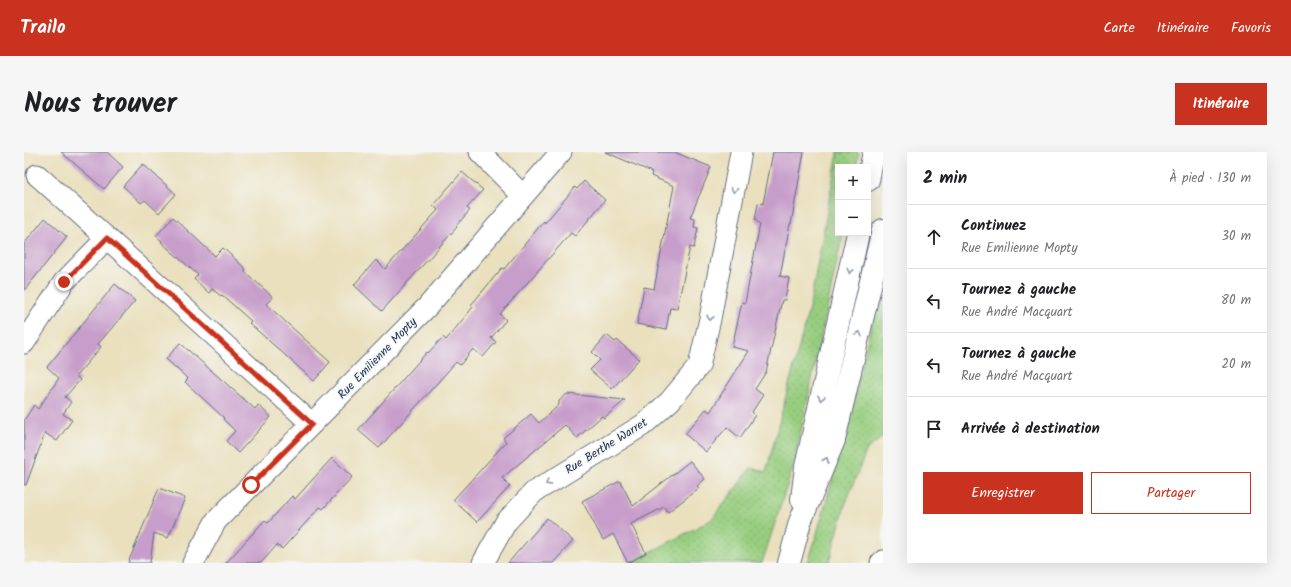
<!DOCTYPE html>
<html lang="fr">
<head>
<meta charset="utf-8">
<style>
	:root { --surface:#fff; --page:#f6f6f6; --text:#202124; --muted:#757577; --line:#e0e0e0; --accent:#c8321e }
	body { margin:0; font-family:Kalam,sans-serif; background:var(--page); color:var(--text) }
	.controls { position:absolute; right:12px; top:12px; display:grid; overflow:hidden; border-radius:0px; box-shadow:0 4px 16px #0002 }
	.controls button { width:36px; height:36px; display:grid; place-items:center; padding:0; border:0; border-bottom:1px solid var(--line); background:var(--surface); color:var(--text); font:20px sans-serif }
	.stop { position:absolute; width:12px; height:12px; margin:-9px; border:3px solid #c8321e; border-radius:50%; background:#fff }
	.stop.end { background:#c8321e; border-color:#fff; box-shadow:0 1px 4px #0008 }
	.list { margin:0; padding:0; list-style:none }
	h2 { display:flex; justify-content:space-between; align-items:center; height:52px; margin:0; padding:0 16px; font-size:17px }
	h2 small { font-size:13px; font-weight:400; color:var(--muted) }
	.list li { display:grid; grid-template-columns:26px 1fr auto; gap:12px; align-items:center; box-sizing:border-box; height:64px; padding:0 16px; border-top:1px solid var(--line) }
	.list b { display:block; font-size:15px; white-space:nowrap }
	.list p { margin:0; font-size:13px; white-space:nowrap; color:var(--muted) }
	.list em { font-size:13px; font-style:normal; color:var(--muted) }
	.actions { display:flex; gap:8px; padding:12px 16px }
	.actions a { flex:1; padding:9px 0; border:1px solid var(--accent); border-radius:0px; text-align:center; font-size:14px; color:var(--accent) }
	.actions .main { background:var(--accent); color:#fff }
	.icon { flex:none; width:22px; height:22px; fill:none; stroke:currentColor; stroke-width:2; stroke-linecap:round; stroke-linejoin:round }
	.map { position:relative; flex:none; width:859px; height:411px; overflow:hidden; border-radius:0px }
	header { display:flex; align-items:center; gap:24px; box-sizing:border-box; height:56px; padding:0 20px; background:var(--accent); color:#fff }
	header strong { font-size:19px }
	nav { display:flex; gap:22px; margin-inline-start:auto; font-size:14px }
	.intro { display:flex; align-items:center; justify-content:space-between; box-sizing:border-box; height:96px; padding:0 24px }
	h1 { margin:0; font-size:28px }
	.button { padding:10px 18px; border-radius:0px; background:var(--accent); color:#fff; font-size:14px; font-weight:700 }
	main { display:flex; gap:24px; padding:0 24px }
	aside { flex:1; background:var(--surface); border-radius:0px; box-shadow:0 4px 16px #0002 }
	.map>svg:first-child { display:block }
	.grass { fill:url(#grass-dots); stroke:#5a7e6e }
	.building { fill:#c79ecb }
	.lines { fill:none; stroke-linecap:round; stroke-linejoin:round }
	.minor-casing { stroke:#636d7f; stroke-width:23 }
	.secondary-casing { stroke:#636d7f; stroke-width:24 }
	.minor { stroke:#fff; stroke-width:21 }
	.secondary { stroke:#fff; stroke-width:22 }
	.oneway { stroke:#8d97ae }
	.route { stroke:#c8321e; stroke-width:5 }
	.labels { text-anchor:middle; stroke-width:3.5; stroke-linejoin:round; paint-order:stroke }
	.street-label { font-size:12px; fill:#1b2f5e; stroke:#f6f6f2 }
</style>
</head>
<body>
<header>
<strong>Trailo</strong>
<nav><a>Carte</a><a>Itinéraire</a><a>Favoris</a></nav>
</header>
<div class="intro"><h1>Nous trouver</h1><a class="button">Itinéraire</a></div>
<main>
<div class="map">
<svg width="859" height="411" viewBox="0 0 859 411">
	<defs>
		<pattern id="grass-dots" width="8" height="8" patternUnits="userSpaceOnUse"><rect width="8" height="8" fill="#98ce7f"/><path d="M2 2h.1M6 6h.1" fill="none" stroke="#82b170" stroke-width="1.8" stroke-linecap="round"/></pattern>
	</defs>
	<rect width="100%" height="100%" fill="#f6f6f2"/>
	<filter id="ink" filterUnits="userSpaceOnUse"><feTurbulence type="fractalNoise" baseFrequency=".025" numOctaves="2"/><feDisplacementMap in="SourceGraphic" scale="8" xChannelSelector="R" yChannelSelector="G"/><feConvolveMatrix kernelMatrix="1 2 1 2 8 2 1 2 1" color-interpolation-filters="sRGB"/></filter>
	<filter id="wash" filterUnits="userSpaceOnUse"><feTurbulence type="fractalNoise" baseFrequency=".012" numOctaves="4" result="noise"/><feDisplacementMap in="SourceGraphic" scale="16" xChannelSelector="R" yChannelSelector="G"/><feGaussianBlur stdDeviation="0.9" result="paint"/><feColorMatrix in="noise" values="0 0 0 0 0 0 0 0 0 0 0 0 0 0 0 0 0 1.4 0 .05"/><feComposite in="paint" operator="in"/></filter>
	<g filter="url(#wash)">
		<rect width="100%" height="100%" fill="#eae0bd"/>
		<path class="grass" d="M 814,0 L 835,0 L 832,15 L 814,15 L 814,81 L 819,81 L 770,312 L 738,411 L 606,411 L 687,368 L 727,316 L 742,320 L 786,153 Z
			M 859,119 L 859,285 L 843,297 L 821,353 L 805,411 L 784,411 C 814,314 838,219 859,119 Z"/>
		<g id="blocks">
			<path class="building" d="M 37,0 L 83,0 L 99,15 L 80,37 Z
				M 581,0 L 650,0 L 687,15 L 666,66 L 671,67 L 670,75 L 674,76 L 670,96 L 666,95 L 653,157 L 646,156 L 642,178 L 613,172 L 620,135 L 630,137 L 650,34 L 627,24 L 628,20 Z
				M 749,0 L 780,0 L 767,72 L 766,72 L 756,124 L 765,126 L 761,148 L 758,148 L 742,220 L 731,237 L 739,243 L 728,260 L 731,263 L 716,286 L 703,275 L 682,300 L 661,282 L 682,257 L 686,260 L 725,199 L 708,195 L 718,150 L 721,151 L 736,72 L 731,68 L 734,51 L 739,52 Z
				M 119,12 L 152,42 L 135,61 L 121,48 L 117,51 L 99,34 Z
				M 438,20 L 459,38 L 443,56 L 446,58 L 432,74 L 433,75 L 358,159 L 330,133 L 352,108 L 361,117 L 414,58 L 409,53 Z
				M 560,29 L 581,48 L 551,84 L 547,81 L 476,162 L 482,168 L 467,186 L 472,190 L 459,205 L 449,197 L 436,213 L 432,210 L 355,296 L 334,278 L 403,200 L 404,201 L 419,185 L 422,188 L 449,155 L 447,153 L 478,116 L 480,117 L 520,69 L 521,71 L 551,35 L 553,37 Z
				M 149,65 L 191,104 L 199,96 L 222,117 L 220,119 L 249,145 L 242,152 L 306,210 L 290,229 L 225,171 L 227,169 L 198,143 L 197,144 L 188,137 L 185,141 L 170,127 L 174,123 L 137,90 L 138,89 L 132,84 Z
				M 21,66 L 43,85 L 0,139 L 0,92 Z
				M 91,132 L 111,149 L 74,192 L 77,195 L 52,224 L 56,228 L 41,245 L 47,250 L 39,262 L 48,268 L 33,289 L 21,281 L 2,333 L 0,333 L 0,268 L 10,253 L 14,257 L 35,226 L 23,215 Z
				M 583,183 L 591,190 L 593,188 L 615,207 L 588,237 L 566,218 L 576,208 L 568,200 Z
				M 156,191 L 231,257 L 234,253 L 247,265 L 214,301 L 202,289 L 211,279 L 199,267 L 200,266 L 161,230 L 164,227 L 142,207 Z
				M 543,242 L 601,248 L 580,266 L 578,264 L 553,286 L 541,273 L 478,326 L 486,334 L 453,370 L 429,348 L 482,290 L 479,286 L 507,262 L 515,271 L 535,253 L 535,249 Z
				M 308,306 L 328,325 L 299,357 L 296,355 L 258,397 L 253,393 L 237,411 L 202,411 L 241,368 L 244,371 L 268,344 L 271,347 Z
				M 666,309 L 681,327 L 673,334 L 675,336 L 644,360 L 640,355 L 607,372 L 622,401 L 604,411 L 589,382 L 579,388 L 558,349 L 596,329 L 609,354 Z
				M 135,336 L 161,346 L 144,386 L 130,381 L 126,411 L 104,411 Z
				M 523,366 L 549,389 L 529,411 L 484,411 Z"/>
		</g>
	</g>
	<g filter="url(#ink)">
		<use href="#blocks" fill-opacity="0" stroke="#636d7f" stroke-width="1"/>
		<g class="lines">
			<defs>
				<path id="minor" d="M 456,0 L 499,44
					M 13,23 L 83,86
					M 0,191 L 40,130 L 83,86 L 288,272
					M 169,411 L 192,369 L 404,154 L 537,0
					M 459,411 L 482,370 L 510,340 L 619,273 L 646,249 L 675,214 L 686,167 L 717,0
					M 857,411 L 859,409"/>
				<path id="secondary" d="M 844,28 L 850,0
					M 778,347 L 782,315 L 834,81
					M 765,411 L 776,370 L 810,288 L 859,78"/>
			</defs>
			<use href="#minor" class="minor-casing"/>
			<use href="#secondary" class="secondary-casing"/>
			<use href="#minor" class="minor"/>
			<use href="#secondary" class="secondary"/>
		</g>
		<defs><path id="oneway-chevron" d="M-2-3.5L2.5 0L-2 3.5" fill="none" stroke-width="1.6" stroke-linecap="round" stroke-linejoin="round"/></defs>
		<g class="oneway">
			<use href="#oneway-chevron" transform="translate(710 38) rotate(101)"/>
			<use href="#oneway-chevron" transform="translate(826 119) rotate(103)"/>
			<use href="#oneway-chevron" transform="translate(686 166) rotate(102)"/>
			<use href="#oneway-chevron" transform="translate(835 182) rotate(-77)"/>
			<use href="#oneway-chevron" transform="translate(797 246) rotate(102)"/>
			<use href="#oneway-chevron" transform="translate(802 308) rotate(-67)"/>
			<use href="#oneway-chevron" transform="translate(524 331) rotate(148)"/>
		</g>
	</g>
	<g class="lines" filter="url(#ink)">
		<path class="route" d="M 40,130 L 83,86 L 288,272 L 227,333"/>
	</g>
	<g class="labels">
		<g class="street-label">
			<text transform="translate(353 206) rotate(-46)" y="4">Rue Emilienne Mopty</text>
			<text transform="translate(582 294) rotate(-32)" y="4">Rue Berthe Warret</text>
		</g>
	</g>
</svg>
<div class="controls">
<button>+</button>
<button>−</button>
</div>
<div class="stop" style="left:227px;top:333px"></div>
<div class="stop end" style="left:40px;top:130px"></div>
</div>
<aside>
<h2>2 min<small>À pied · 130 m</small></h2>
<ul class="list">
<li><svg class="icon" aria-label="ahead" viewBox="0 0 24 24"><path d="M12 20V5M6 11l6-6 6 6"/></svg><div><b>Continuez</b><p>Rue Emilienne Mopty</p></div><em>30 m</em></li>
<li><svg class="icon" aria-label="left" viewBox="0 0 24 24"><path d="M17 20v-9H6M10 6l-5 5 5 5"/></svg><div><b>Tournez à gauche</b><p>Rue André Macquart</p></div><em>80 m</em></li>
<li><svg class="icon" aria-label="left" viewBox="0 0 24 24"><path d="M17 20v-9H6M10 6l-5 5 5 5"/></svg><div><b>Tournez à gauche</b><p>Rue André Macquart</p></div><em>20 m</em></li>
<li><svg class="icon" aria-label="arrive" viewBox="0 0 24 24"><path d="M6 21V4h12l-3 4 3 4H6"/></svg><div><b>Arrivée à destination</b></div></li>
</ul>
<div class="actions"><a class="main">Enregistrer</a><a>Partager</a></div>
</aside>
</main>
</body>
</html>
